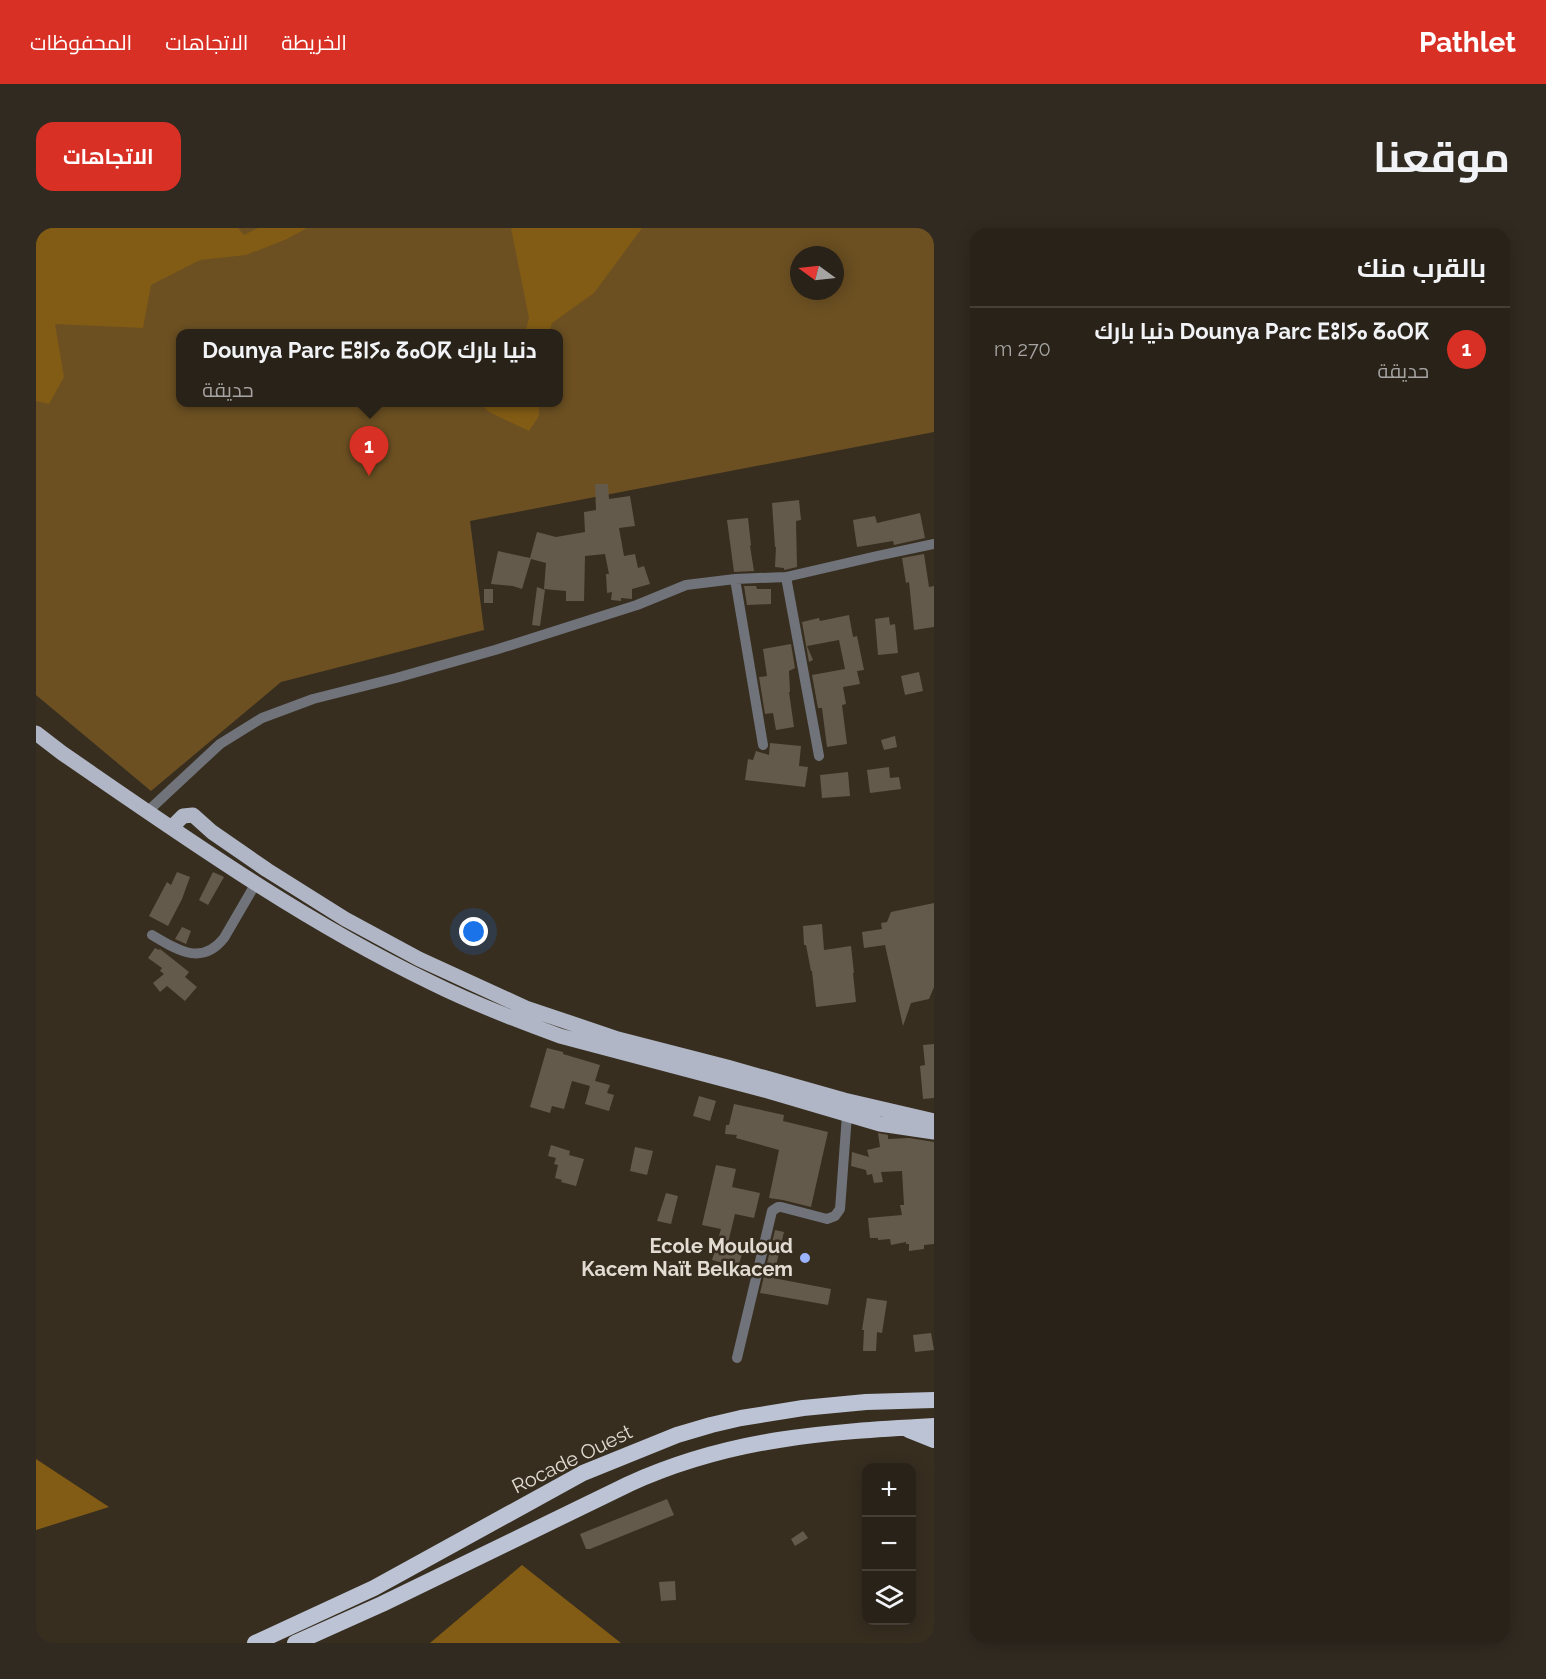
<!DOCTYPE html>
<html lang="ar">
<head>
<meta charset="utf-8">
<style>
	:root { --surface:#292218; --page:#312a21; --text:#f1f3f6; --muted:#a5a4a2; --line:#453f37; --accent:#d93025 }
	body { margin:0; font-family:Raleway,Cairo,"Noto Sans Tifinagh",sans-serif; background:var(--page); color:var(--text); direction:rtl }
	.controls { position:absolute; right:18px; bottom:18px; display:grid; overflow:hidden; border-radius:12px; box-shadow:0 3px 15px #0003 }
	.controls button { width:54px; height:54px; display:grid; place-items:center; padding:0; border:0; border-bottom:2px solid var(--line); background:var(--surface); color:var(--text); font:30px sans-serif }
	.compass { position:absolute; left:754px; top:18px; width:54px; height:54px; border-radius:50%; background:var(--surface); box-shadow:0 3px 15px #0003; rotate:285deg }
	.you { position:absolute; left:438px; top:704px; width:21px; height:21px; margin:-15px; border:4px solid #fff; border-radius:50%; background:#1a73e8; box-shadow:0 0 0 9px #1a73e833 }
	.badge { display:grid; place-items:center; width:39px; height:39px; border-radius:50%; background:var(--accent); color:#fff; font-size:20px; font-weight:700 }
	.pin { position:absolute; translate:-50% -50px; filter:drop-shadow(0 2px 3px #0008) }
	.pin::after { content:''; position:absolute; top:32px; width:21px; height:18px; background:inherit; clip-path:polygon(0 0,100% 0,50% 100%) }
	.popup { position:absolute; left:140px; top:101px; width:387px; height:78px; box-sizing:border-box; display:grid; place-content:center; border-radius:12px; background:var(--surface); filter:drop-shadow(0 2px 4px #0005); font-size:20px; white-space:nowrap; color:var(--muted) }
	.popup b { font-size:22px; color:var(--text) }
	.popup::after { content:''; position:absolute; left:50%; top:100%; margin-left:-12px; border:12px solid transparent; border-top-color:var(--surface) }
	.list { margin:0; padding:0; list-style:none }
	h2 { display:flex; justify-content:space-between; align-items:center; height:78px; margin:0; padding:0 24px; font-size:26px }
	h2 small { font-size:20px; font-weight:400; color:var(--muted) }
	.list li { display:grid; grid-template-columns:39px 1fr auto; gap:18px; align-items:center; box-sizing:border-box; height:84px; padding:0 24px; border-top:2px solid var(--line) }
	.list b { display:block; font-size:22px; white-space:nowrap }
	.list p { margin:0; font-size:20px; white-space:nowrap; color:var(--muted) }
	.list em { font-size:20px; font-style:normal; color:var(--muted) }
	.icon { flex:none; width:33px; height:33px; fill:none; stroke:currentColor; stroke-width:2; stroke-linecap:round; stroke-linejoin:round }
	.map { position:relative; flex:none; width:898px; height:1415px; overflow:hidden; direction:ltr; border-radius:18px }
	header { display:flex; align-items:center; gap:36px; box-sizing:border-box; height:84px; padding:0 30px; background:var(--accent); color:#fff }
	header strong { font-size:28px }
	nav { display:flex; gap:33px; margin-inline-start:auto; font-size:21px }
	.intro { display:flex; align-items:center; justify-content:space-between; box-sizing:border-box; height:144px; padding:0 36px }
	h1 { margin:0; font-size:42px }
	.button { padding:15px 27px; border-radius:18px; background:var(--accent); color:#fff; font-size:21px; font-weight:700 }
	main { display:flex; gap:36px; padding:0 36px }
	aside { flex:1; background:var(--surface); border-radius:18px; box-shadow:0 3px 15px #0003 }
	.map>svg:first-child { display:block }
	.green { fill:#6c5022; fill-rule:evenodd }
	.forest { fill:#825c14 }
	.building { fill:#645a4b }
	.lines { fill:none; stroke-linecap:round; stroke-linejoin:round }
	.minor { stroke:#70737a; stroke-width:10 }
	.primary { stroke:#b0b6c5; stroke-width:15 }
	.trunk { stroke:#bcc3d4; stroke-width:16 }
	.poi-dot { fill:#9bb4fd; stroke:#372e20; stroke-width:2 }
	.labels { text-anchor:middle; stroke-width:5; stroke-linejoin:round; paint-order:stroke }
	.poi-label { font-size:20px; font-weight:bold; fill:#e2dcd3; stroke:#372e20; text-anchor:end }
	.street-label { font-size:20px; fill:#e2dcd3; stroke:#372e20 }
</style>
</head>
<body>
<header>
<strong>Pathlet</strong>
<nav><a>الخريطة</a><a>الاتجاهات</a><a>المحفوظات</a></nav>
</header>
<div class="intro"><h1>موقعنا</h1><a class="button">الاتجاهات</a></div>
<main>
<aside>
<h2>بالقرب منك<small></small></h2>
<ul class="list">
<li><span class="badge">1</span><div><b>Dounya Parc ⴹⵓⵏⵢⴰ ⵒⴰⵔⴽ دنيا بارك</b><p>حديقة</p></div><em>270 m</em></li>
</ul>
</aside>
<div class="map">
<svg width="898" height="1415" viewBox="0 0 898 1415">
	<rect width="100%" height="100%" fill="#372e20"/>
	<path class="green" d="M 0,0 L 898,0 L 898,204 L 434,293 L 448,402 L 245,454 L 115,563 L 0,467 ZM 763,27 L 799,27 L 799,63 L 763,63 ZM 144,106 L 522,106 L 522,174 L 144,174 Z"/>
	<path class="forest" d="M 0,0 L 202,0 L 208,7 L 222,0 L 271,0 L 251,11 L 210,27 L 164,32 L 115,57 L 107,100 L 19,96 L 28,149 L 13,176 L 0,173 Z
		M 475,0 L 606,0 L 558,65 L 516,95 L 513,105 L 489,106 L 493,90 Z
		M 444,175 L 503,175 L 503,188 L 493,203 L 453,184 Z
		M 0,1231 L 73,1279 L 0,1302 Z
		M 486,1337 L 585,1415 L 394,1415 Z"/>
	<path class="building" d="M 559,256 L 572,256 L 573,271 L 594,268 L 599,298 L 583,300 L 588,328 L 599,326 L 602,340 L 608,338 L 614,356 L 596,361 L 596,371 L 585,370 L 585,373 L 575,372 L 576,364 L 571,365 L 570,346 L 573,346 L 569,326 L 549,328 L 548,373 L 530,373 L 530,363 L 508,361 L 510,335 L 495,331 L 486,361 L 477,358 L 455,356 L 462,323 L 494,330 L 501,304 L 520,309 L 549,304 L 548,284 L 560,282 Z
		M 763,272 L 765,292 L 760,293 L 761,339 L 748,342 L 748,340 L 739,339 L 740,319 L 739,319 L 736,275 Z
		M 884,285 L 889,310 L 858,317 L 857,313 L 821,319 L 817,292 L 839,288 L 841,295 Z
		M 712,290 L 715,317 L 714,318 L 718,343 L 698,344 L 691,292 Z
		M 888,326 L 893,359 L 898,358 L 898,399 L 878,402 L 873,354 L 870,355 L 866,330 Z
		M 708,358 L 720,358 L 721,361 L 735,361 L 735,376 L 711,377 Z
		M 501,359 L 509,362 L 504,398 L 496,397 Z
		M 448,361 L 457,361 L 457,375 L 448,375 Z
		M 813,387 L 817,409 L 821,408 L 828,442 L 821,443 L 824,456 L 807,459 L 810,476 L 806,477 L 811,516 L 791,519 L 786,480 L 782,480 L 776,447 L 809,441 L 803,412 L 771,418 L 777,432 L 773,434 L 766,394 L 783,390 L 784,393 Z
		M 853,389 L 854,397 L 859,396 L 862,425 L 842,427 L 839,391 Z
		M 755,416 L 759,440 L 753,443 L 754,464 L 753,464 L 758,499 L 740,502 L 737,485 L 729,486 L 723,449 L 731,448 L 727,421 Z
		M 883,444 L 887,463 L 869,467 L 865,448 Z
		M 859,508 L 861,519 L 848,522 L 845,512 Z
		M 734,515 L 765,518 L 763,538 L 772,539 L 769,559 L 709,552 L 712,531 L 717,532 L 720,523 L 733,527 Z
		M 853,539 L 854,550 L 863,549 L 865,561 L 834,565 L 831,542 Z
		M 812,544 L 814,568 L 786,570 L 784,547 Z
		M 141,644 L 154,649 L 146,671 L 132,698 L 113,688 L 131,654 L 135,657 Z
		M 177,644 L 188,649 L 172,677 L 163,672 Z
		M 898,675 L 898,759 L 893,771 L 875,775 L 867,798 L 849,717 L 828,720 L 826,704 L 846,701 L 845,695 L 851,694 L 855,684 Z
		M 786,696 L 788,722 L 815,718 L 818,745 L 817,745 L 820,774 L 780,779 L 776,743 L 775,743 L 770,717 L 768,717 L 767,698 Z
		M 146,699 L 155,703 L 150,716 L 139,711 Z
		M 119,720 L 123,722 L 124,721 L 153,744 L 149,749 L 161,759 L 149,773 L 131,758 L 124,764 L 117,755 L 128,746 L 124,743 L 126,740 L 112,730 Z
		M 898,816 L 898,870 L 887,871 L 884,838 L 889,837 L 887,817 Z
		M 511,820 L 527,824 L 527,826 L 564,837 L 559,853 L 574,857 L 571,865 L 578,867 L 573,883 L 549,876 L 554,858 L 536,853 L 528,881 L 516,878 L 514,885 L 494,879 Z
		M 663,868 L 680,873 L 674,893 L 657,888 Z
		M 698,876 L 748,887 L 747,893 L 792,904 L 775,979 L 747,972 L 733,970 L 743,922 L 700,910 L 701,907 L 689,906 L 690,897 L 693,897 Z
		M 842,905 L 852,907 L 852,911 L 873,910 L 898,914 L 898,1016 L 888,1017 L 888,1021 L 873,1023 L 873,1016 L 870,1016 L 870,1014 L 855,1017 L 854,1011 L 842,1012 L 842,1010 L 834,1010 L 832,990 L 866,987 L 864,977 L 868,977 L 866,943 L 845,944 L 847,954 L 838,955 L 836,946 L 831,947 L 830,942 L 815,938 L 816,924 L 833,929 L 831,922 L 844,919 Z
		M 515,917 L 534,923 L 533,927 L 548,931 L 540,958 L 525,954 L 526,952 L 519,950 L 522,937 L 518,936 L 520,930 L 512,928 Z
		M 599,919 L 617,923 L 611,947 L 594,943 Z
		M 680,937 L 700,941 L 696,959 L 724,965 L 718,990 L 699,986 L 692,1015 L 708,1020 L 702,1039 L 676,1032 L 685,1001 L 666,997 Z
		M 630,965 L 642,968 L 635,996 L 621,993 Z
		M 739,1002 L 748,1004 L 737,1050 L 795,1061 L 792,1077 L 724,1065 Z
		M 629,1033 L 656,1041 L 653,1050 L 626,1041 Z
		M 831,1070 L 851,1073 L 846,1105 L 841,1104 L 840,1123 L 827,1123 L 828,1102 L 826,1102 Z
		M 895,1105 L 898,1122 L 879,1124 L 877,1107 Z
		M 631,1271 L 638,1287 L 554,1321 L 550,1321 L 544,1306 Z
		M 767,1303 L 772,1310 L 759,1318 L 755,1311 Z
		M 639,1353 L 640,1372 L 625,1373 L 623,1354 Z"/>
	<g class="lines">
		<path class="minor" d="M 750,349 L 783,528
			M 699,351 L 727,517
			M 112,583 L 184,516 L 226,490 L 277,471 L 360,450 L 459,422 L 601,377 L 650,357 L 699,351 L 750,349 L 841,328 L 898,316
			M 116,707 C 140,721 165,739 188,710 L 220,655
			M 701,1130 L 736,983 L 742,979 L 745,979 L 791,991 L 799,988 L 804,981 L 811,887"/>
		<path class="primary" d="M 0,505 L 26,525 C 144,606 265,692 394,754 C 436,775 480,792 524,808 L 732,863 L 844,896 L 898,904
			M 136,599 L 147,588 L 157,587 L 176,604 L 231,642 L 309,691 L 383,731 L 490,780 L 582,811 L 691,839 L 808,872 L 898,893"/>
		<path class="trunk" d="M 873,1202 L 898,1212
			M 219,1415 L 338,1360 L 547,1245 L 641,1207 L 675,1197 L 705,1190 L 767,1180 L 830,1174 L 898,1172
			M 259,1415 L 346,1376 L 593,1256 C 694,1210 789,1204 898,1198"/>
	</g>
	<circle class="poi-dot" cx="769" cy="1030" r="6"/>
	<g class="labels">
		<g class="poi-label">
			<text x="757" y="1025">Ecole Mouloud<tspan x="757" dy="23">Kacem Naït Belkacem</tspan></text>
		</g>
		<g class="street-label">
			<text transform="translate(536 1231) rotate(-26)" y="7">Rocade Ouest</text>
		</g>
	</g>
</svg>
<div class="controls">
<button>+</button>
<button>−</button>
<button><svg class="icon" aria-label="layers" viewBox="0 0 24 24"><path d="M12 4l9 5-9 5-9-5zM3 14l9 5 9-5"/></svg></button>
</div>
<svg class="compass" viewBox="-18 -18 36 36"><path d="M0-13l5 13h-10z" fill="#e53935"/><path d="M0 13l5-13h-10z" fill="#a5a4a2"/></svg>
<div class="you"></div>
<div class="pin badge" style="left:333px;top:248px">1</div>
<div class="popup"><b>Dounya Parc ⴹⵓⵏⵢⴰ ⵒⴰⵔⴽ دنيا بارك</b>حديقة</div>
</div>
</main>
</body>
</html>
